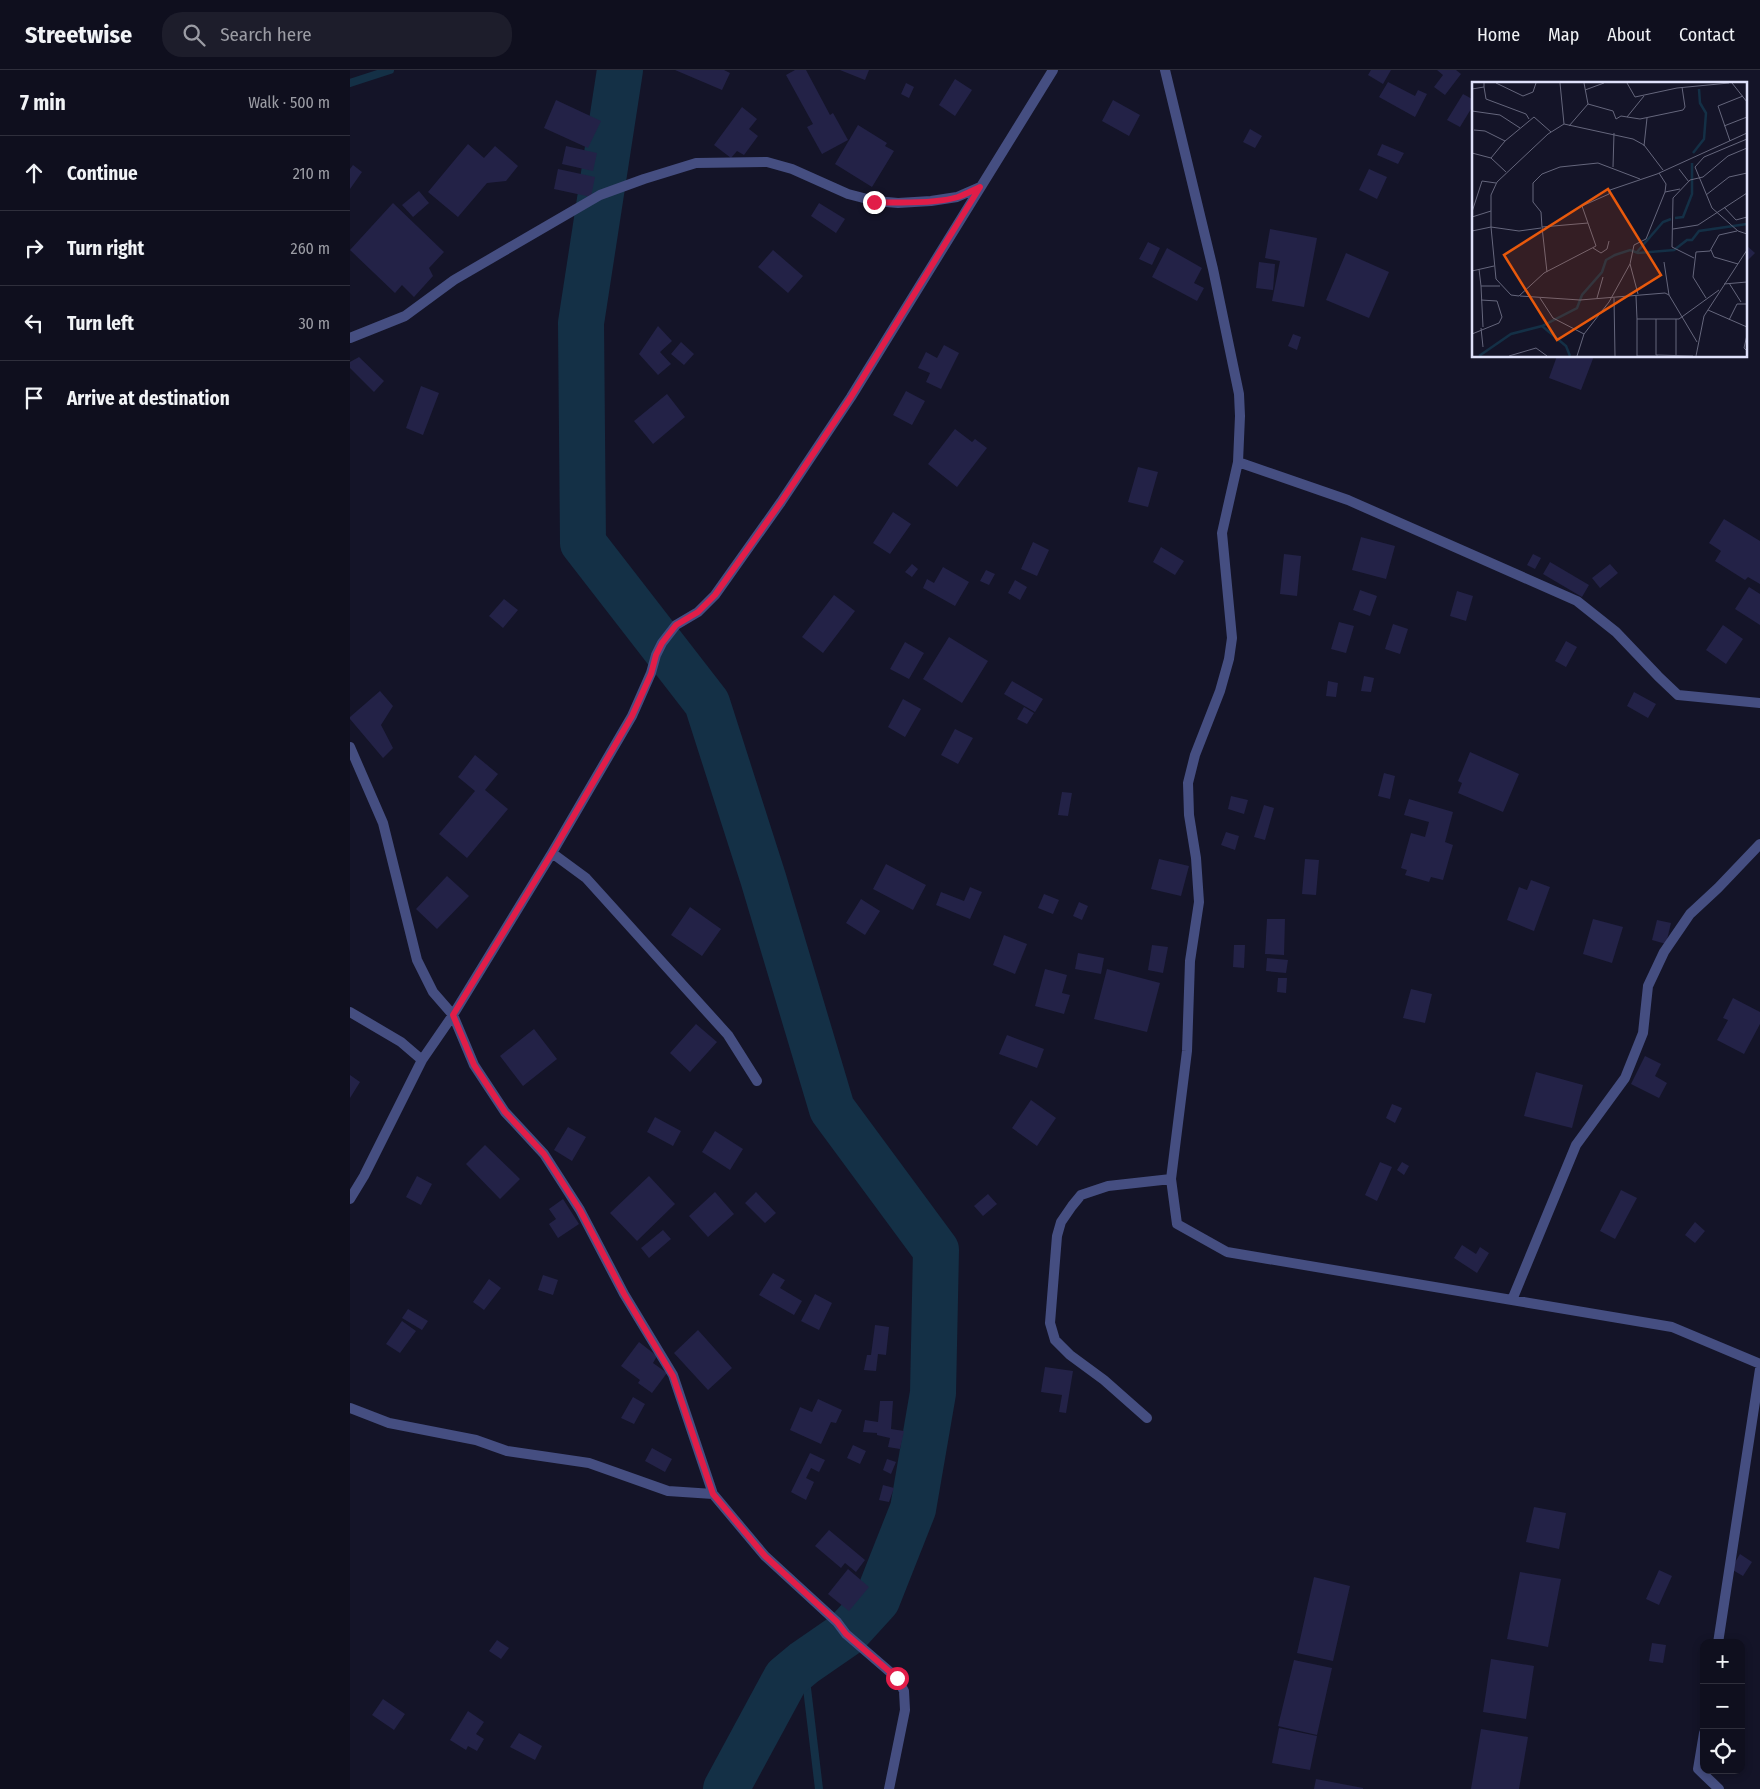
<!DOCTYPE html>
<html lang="en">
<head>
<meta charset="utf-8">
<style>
	:root { --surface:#0f0f1e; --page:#1d1d2b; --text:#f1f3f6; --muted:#9b9ca4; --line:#2f2f3c }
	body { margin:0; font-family:"Fira Sans Condensed",sans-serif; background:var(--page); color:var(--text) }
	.controls { position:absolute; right:15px; bottom:15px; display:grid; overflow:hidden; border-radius:10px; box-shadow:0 2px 8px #0003 }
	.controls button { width:45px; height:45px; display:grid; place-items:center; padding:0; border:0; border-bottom:1px solid var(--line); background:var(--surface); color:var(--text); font:25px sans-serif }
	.stop { position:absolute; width:15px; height:15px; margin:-11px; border:4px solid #e11d48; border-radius:50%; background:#fff }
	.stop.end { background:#e11d48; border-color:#fff; box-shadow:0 1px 5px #0008 }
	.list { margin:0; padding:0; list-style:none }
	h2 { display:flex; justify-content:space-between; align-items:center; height:65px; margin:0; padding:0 20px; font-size:21px }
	h2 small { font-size:16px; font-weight:400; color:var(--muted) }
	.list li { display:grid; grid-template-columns:32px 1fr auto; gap:15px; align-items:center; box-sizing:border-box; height:75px; padding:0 20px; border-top:1px solid var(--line) }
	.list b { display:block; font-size:19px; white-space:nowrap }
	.list em { font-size:16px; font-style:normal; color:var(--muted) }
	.icon { flex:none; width:28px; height:28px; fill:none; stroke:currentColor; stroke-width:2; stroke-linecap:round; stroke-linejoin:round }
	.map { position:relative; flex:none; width:1410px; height:1719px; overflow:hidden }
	header { display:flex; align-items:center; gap:30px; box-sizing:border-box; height:70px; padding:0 25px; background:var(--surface); border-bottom:1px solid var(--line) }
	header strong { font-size:24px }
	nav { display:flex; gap:28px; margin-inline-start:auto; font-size:18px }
	.search { width:350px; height:45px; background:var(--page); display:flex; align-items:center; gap:12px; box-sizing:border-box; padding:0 18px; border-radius:20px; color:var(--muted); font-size:19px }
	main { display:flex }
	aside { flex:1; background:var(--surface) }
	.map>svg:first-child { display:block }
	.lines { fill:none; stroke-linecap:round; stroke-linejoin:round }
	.stream { stroke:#143046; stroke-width:8 }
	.river { stroke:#143046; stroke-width:46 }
	.building { fill:#232247 }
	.street { stroke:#454e81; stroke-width:10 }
	.route { stroke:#e11d48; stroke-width:6 }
	.inset-river { fill:none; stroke:#143046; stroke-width:2.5 }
	.inset-road { fill:none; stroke:#65667c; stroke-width:1 }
	.view { fill:#e8590c; fill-opacity:0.15; stroke:#e8590c; stroke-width:2.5 }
	.inset-edge { fill:none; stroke:#dfe1fb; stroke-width:2.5 }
</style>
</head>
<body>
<header>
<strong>Streetwise</strong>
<div class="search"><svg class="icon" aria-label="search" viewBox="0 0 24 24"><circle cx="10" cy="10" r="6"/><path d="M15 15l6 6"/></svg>Search here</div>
<nav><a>Home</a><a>Map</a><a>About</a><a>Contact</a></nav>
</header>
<main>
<aside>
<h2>7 min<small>Walk · 500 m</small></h2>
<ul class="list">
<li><svg class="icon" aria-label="ahead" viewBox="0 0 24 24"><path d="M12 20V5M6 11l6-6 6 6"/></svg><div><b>Continue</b></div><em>210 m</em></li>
<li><svg class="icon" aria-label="right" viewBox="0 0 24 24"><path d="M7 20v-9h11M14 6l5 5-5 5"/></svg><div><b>Turn right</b></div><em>260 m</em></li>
<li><svg class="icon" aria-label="left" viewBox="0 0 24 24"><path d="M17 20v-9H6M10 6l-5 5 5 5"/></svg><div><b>Turn left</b></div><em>30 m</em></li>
<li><svg class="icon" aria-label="arrive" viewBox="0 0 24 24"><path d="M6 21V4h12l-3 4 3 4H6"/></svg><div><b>Arrive at destination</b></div></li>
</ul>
</aside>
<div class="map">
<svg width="1410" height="1719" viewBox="0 0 1410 1719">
	<rect width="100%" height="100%" fill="#141428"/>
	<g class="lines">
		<path class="stream" d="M 0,13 L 40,0
			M 454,1593 L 469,1719"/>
		<path class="river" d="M 270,0 L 231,253 L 233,473 L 357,633 L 413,808 L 482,1039 L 586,1180 L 583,1323 L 563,1439 L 527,1530 L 496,1564 L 454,1593 L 436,1608 L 376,1719"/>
	</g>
	<path class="building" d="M 325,0 L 374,0 L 380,3 L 372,20 Z
		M 445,0 L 456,0 L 480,45 L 483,43 L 498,70 L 472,84 L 457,57 L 463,54 L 436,5 Z
		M 490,0 L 519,0 L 515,10 Z
		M 1021,0 L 1041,0 L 1033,14 L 1018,5 Z
		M 1087,0 L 1106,0 L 1111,4 L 1095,25 L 1084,17 L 1093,5 Z
		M 605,9 L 622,20 L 605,46 L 589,35 Z
		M 1038,12 L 1065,26 L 1068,20 L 1077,24 L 1065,47 L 1029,27 Z
		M 556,13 L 564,17 L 559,28 L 551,24 Z
		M 1113,24 L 1124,30 L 1124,34 L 1110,57 L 1097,50 Z
		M 206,30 L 251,51 L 238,78 L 194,58 Z
		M 763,30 L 790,45 L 779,66 L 752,51 Z
		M 392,37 L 407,49 L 399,59 L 408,66 L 394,85 L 387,81 L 381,88 L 364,75 Z
		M 508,55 L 537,73 L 535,76 L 544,81 L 522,117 L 485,94 Z
		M 900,59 L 912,66 L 905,78 L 893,72 Z
		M 118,74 L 134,88 L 145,76 L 168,96 L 156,111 L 137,113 L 108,147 L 78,122 Z
		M 1032,74 L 1054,83 L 1048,94 L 1027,85 Z
		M 216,76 L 247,83 L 243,101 L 212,94 Z
		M 3,95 L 12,102 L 0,119 L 0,99 Z
		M 208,99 L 245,107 L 241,127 L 204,119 Z
		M 1019,99 L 1037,107 L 1027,129 L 1009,120 Z
		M 69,121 L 79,133 L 63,147 L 52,135 Z
		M 43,133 L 94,182 L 79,198 L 83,206 L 64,227 L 52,215 L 45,223 L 0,180 Z
		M 469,133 L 495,149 L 486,163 L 461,146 Z
		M 920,159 L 967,168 L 954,237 L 922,231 L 930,191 L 915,188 Z
		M 798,172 L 810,178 L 802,195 L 789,189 Z
		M 1396,175 L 1405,183 L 1396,192 Z
		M 817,178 L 852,198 L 844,213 L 854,218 L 847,231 L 802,207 Z
		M 423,180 L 453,206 L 438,223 L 408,197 Z
		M 996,183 L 1039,202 L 1019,248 L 976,230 Z
		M 909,192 L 925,194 L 923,220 L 906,218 Z
		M 308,256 L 322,271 L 310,282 L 321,294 L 308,305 L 289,284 Z
		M 943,264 L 951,267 L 947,280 L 938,276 Z
		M 331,272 L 344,284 L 334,295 L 321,284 Z
		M 594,275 L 609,283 L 591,319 L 576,312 L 580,303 L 568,298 L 576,282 L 587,288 Z
		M 1207,286 L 1244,286 L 1231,320 L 1199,308 Z
		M 9,287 L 34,311 L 24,322 L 0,298 L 0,292 Z
		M 71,316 L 89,323 L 73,365 L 56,358 Z
		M 556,321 L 575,331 L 562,355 L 543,345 Z
		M 317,324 L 335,347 L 303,374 L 284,351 Z
		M 605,359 L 622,372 L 625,369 L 637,378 L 607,417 L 578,394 Z
		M 788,397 L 808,402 L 798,437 L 778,432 Z
		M 543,442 L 561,454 L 540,484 L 523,473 Z
		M 1374,449 L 1410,471 L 1410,514 L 1398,507 L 1395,510 L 1365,491 L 1371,481 L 1359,473 Z
		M 1011,467 L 1045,476 L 1036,509 L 1002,500 Z
		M 683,472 L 699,480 L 687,506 L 671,499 Z
		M 811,477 L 834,491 L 825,505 L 803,492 Z
		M 934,484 L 951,486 L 947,526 L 930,524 Z
		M 1183,484 L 1191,488 L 1185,499 L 1177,495 Z
		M 1200,492 L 1239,515 L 1232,527 L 1193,504 Z
		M 562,494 L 568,499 L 562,507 L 555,502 Z
		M 1260,494 L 1268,503 L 1250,518 L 1242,508 Z
		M 593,497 L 619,512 L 605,536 L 573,518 L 577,509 L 584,513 Z
		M 636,500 L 645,504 L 639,515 L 630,511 Z
		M 665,510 L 677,517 L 670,530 L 658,523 Z
		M 1399,517 L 1410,524 L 1410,555 L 1385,539 Z
		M 1010,520 L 1027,526 L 1020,546 L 1003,540 Z
		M 1107,521 L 1123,526 L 1116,551 L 1100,546 Z
		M 484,525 L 505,541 L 473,583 L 452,567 Z
		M 154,529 L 168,540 L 153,558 L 139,546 Z
		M 989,552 L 1004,556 L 996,583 L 981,579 Z
		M 1043,554 L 1058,559 L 1050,584 L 1035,579 Z
		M 1373,555 L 1393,569 L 1376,594 L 1356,580 Z
		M 599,567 L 638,591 L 612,633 L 573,609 Z
		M 1216,571 L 1227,577 L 1216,597 L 1205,591 Z
		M 555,572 L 574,583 L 559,609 L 540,599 Z
		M 1014,606 L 1024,608 L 1021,622 L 1011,621 Z
		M 662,611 L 693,629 L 685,642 L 654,624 Z
		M 978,611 L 988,613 L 986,627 L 976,626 Z
		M 30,621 L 43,636 L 31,655 L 43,678 L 33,688 L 0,649 L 0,647 Z
		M 1284,622 L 1306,634 L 1298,648 L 1277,636 Z
		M 553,629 L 571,639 L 555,667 L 538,657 Z
		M 674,637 L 684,643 L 677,654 L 667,649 Z
		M 605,659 L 623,668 L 608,694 L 591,685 Z
		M 1120,682 L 1169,704 L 1153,742 L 1108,723 L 1112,713 L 1108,711 Z
		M 125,685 L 148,704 L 135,720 L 158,739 L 117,788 L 89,764 L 125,721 L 108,707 Z
		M 1034,703 L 1045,706 L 1040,729 L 1028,726 Z
		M 712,722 L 722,723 L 718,746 L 708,745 Z
		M 881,726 L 898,730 L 894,744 L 878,739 Z
		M 1059,729 L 1103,742 L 1095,772 L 1103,775 L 1093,810 L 1081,807 L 1079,812 L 1055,805 L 1057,800 L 1051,798 L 1061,763 L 1075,767 L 1079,752 L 1054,745 Z
		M 914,735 L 924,738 L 915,770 L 904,767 Z
		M 876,762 L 889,766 L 885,780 L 871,775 Z
		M 809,789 L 839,796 L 831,826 L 801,819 Z
		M 955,789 L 969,790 L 966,825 L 952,824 Z
		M 536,794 L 576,815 L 563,840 L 523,819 Z
		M 97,806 L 119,826 L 87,859 L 66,839 Z
		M 1181,810 L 1200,817 L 1184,861 L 1157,850 L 1169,817 L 1177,820 Z
		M 620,817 L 632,822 L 620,849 L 586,835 L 591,822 L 614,831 Z
		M 694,824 L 709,830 L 703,844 L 688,838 Z
		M 511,829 L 530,841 L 515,865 L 496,853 Z
		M 729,832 L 738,836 L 732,850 L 723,846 Z
		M 340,837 L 371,859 L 352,886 L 321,865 Z
		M 917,849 L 935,849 L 934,885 L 915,884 Z
		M 1243,849 L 1273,857 L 1262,893 L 1233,884 Z
		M 1307,850 L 1321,853 L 1316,874 L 1302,870 Z
		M 654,865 L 677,874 L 665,904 L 643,895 Z
		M 802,875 L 818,877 L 813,903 L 798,900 Z
		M 884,875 L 895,875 L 894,898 L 883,897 Z
		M 728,883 L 754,888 L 751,904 L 725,899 Z
		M 917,888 L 938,890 L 936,903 L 916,901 Z
		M 695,899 L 717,905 L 712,923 L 720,925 L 714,944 L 685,936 Z
		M 757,899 L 810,913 L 797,962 L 744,949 Z
		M 928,908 L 937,908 L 936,923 L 927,922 Z
		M 1061,919 L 1082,924 L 1075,953 L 1053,948 Z
		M 1383,928 L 1410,942 L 1410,954 L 1394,984 L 1367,970 L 1378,950 L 1373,948 Z
		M 346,954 L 367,972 L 340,1002 L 320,983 Z
		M 184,959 L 207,989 L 173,1016 L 150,986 Z
		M 657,965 L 694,979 L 687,998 L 649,984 Z
		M 1295,986 L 1311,994 L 1305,1006 L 1317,1013 L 1309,1028 L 1281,1014 Z
		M 1186,1002 L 1233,1015 L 1222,1058 L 1174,1046 Z
		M 0,1005 L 10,1012 L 0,1028 Z
		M 681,1030 L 706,1048 L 687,1076 L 662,1058 Z
		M 1042,1034 L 1052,1038 L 1045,1053 L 1036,1048 Z
		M 305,1047 L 331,1061 L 323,1076 L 297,1062 Z
		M 218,1057 L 236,1067 L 222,1091 L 204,1080 Z
		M 365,1061 L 393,1079 L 380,1100 L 352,1082 Z
		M 135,1075 L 170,1109 L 150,1129 L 116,1094 Z
		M 1030,1092 L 1042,1097 L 1027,1131 L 1015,1125 Z
		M 1052,1092 L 1059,1096 L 1054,1105 L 1047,1100 Z
		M 67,1106 L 82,1114 L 71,1135 L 56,1127 Z
		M 299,1106 L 325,1134 L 287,1171 L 260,1143 Z
		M 1271,1120 L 1287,1128 L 1265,1169 L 1250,1161 Z
		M 365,1122 L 384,1144 L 358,1167 L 339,1146 Z
		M 406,1122 L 426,1143 L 415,1153 L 395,1133 Z
		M 638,1124 L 647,1134 L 633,1146 L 624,1136 Z
		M 213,1129 L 229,1154 L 208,1168 L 199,1154 L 206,1149 L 199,1139 Z
		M 1345,1152 L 1355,1161 L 1345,1173 L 1335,1165 Z
		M 313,1160 L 321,1169 L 299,1188 L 291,1178 Z
		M 1112,1175 L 1126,1184 L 1130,1177 L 1139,1183 L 1127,1203 L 1104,1188 Z
		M 423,1203 L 435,1210 L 430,1218 L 452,1231 L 444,1245 L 409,1225 Z
		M 193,1205 L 208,1210 L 203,1225 L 188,1220 Z
		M 139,1209 L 151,1218 L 134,1240 L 123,1232 Z
		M 465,1224 L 482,1233 L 469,1260 L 451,1251 Z
		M 58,1239 L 78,1251 L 72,1260 L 52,1248 Z
		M 52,1251 L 66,1261 L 50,1283 L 36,1274 Z
		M 525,1255 L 539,1257 L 536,1285 L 528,1284 L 526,1301 L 514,1300 L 517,1285 L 521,1285 Z
		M 348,1260 L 382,1298 L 358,1320 L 324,1283 Z
		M 289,1272 L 307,1286 L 303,1293 L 317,1303 L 302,1323 L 288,1313 L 290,1310 L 271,1296 Z
		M 695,1297 L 723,1301 L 716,1343 L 709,1342 L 712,1325 L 691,1322 Z
		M 283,1327 L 295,1334 L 284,1354 L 271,1348 Z
		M 468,1329 L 492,1340 L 486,1353 L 481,1352 L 471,1374 L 440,1360 L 450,1337 L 462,1342 Z
		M 530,1331 L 543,1331 L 541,1359 L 554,1361 L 550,1379 L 538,1377 L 540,1368 L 527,1365 L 527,1363 L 513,1362 L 515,1350 L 528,1352 Z
		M 503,1375 L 516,1381 L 510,1394 L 497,1388 Z
		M 302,1378 L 322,1389 L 315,1402 L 295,1391 Z
		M 460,1383 L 475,1390 L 469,1402 L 461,1398 L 456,1408 L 464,1412 L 456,1430 L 441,1422 Z
		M 537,1389 L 546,1392 L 541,1404 L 533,1400 Z
		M 533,1415 L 544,1418 L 539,1432 L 529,1430 Z
		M 1184,1437 L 1216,1443 L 1209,1479 L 1176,1472 Z
		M 479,1460 L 515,1490 L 506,1502 L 495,1493 L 491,1498 L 465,1476 Z
		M 1390,1484 L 1402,1492 L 1393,1506 L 1381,1499 Z
		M 498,1499 L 519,1517 L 499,1541 L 478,1524 Z
		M 1309,1500 L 1322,1506 L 1309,1535 L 1296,1529 Z
		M 1170,1502 L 1211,1509 L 1198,1577 L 1157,1569 Z
		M 964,1507 L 1000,1516 L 983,1591 L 947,1583 Z
		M 147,1570 L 159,1578 L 151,1589 L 139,1581 Z
		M 1302,1573 L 1316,1575 L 1313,1593 L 1299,1591 Z
		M 1141,1589 L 1184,1596 L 1176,1649 L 1133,1642 Z
		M 944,1590 L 982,1598 L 967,1665 L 928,1656 Z
		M 33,1629 L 55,1644 L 44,1660 L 22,1645 Z
		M 118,1641 L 134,1652 L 126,1664 L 134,1669 L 127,1681 L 118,1676 L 116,1680 L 100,1670 Z
		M 929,1658 L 967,1666 L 960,1700 L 922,1693 Z
		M 1131,1659 L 1178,1667 L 1169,1719 L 1121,1719 Z
		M 169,1663 L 192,1676 L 185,1690 L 160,1677 Z
		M 966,1709 L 1013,1718 L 1013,1719 L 964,1719 Z"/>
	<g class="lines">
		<path class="street" d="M 815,0 L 863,199 L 889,324 L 890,346 L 888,392 L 872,463 L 882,568 L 879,589 L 870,621 L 845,685 L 838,713 L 839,745 L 846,788 L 849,832 L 840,891 L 837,981 L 821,1109 L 827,1154 L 877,1182 L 1322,1257 L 1410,1294
			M 0,268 L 55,246 L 104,210 L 250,125 L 294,109 L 346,93 L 417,92 L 442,99 L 498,124 L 525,131 L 548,133 L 581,131 L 607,127 L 630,117
			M 888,392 L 998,430 L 1227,531 L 1266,562 L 1308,606 L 1328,625 L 1410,633
			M 0,677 L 33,753 L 67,890 L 83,922 L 103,945 L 124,995 L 155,1042 L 194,1084 L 230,1140 L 274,1224 L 323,1305 L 363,1424 L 415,1486 L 487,1552 L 496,1564 L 547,1608 L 554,1621 L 555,1640 L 539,1719
			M 202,783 L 236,808 L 378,965 L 407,1011
			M 0,942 L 51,972 L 72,990
			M 0,1129 L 14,1106 L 72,990 L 103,945 L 202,783 L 282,646 L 301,603 L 306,585 L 312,573 L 326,555 L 348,542 L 365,525 L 431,432 L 501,327 L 703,0
			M 1162,1230 L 1226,1075 L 1275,1008 L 1293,963 L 1298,916 L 1314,882 L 1340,844 L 1368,818 L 1410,774
			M 0,1338 L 39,1353 L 126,1370 L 157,1381 L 239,1393 L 318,1421 L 363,1424
			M 797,1348 L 754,1310 L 720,1285 L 705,1270 L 700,1253 L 707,1166 L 711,1152 L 722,1136 L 731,1125 L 758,1116 L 821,1109
			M 1368,1573 L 1410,1299
			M 1354,1663 L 1348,1699 L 1369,1719"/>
	</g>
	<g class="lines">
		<path class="route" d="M 524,132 C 549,133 585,134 608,127 C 616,124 623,120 630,117 L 501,327 L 431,432 L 365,525 L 348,542 L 326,555 L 312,573 L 306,585 L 301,604 L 282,646 L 202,783 L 103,945 L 124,995 L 155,1042 L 194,1084 L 230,1140 L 274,1224 L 323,1306 L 363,1424 L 415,1486 L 487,1552 L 496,1564 L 547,1608"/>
	</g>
	<g transform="translate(1122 12)">
		<rect width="275" height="275" fill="#141428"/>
		<path class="inset-river" d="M 221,71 L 232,57 L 234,31 L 228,21 L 227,7M 203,136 L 211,135 L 220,112 L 220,81M 165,170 L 191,140 L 199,137M 70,244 L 94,264 L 98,274M 7,274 L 39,252 L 70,244 L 105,226 L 110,213 L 130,190 L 134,178 L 143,173 L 158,168 L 166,171 L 202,168 L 215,158 L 220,158 L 227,149 L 275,142"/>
		<path class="inset-road" d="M 24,1 L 51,14 L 61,10 L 64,1M 88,1 L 92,42 L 161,57 L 172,63 L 191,88M 112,1 L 116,22 L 141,29 L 144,37 L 149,34 L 168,37 L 211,28 L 213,25 L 210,5M 155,1 L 163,15 L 205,6 L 257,1M 260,1 L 275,20M 12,5 L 14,17 L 54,32 L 57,37M 0,7 L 12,5 L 12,1M 113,8 L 132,1M 0,29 L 28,33 L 48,46M 155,35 L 172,14M 97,44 L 116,22M 252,44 L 275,35M 2,48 L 13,49 L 33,59 L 62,35 L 79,50M 275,57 L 232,75 L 223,85 L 240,126 L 266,149 L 275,152M 258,59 L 246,24 L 271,14M 172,64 L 175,36M 0,71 L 19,76 L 34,90M 19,76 L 33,59M 141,85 L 142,51M 207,87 L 217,100M 193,110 L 208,107M 234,113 L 257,95 L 275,91M 252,125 L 264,138 L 275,135M 0,130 L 10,99 L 24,101M 0,135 L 19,129M 70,145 L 69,130 L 61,120 L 61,101 L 70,92 L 88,85 L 126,81 L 168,97M 69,146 L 47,149 L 19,145 L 24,197 L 39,213 L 47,214 L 72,191 L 124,164 L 110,124 L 137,112 L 138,108 L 185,92 L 275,51M 201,147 L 226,143 L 275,111M 0,149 L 19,145 L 19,113 L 25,100 L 76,52 L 92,42M 121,166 L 129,171 L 135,167 L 137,159M 239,168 L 242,175 L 266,182M 222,176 L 200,165 L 201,116 L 218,98 L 231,95 L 256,74 L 275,66M 192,180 L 197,213M 158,182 L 166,212M 7,187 L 9,204M 0,189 L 22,184M 75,190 L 70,145 L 116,141M 257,201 L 269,220M 252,202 L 275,200M 48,214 L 108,218 L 193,211 L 197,213 L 225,260M 164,214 L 165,237M 68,216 L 81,236 L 112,252M 125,216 L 131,195M 142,216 L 143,274M 234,216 L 221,195 L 224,170 L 238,169 L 247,153 L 265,149M 236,228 L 275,245M 184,237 L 184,273 L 221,274M 204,237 L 204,274M 257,238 L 265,222 L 275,222M 11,245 L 9,204 L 28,204M 9,246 L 11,265M 0,252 L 27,241 L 30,235 L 25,219 L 9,218M 275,253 L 272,266 L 275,269M 37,274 L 64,266 L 75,274M 105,274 L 112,252 L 137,220 L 158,182 L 162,163 L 174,157 L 193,110 L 194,102 L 187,91M 186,274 L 165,274 L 165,237 L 207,237 L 247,208M 224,274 L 232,234 L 275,168"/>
		<path class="view" d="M 136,107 L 189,193 L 85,258 L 32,173 Z"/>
		<rect width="275" height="275" class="inset-edge"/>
	</g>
</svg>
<div class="controls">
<button>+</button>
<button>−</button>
<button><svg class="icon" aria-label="locate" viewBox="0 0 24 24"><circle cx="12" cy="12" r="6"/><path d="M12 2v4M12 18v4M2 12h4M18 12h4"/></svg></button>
</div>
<div class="stop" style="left:547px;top:1608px"></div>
<div class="stop end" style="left:524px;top:132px"></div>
</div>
</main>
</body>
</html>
